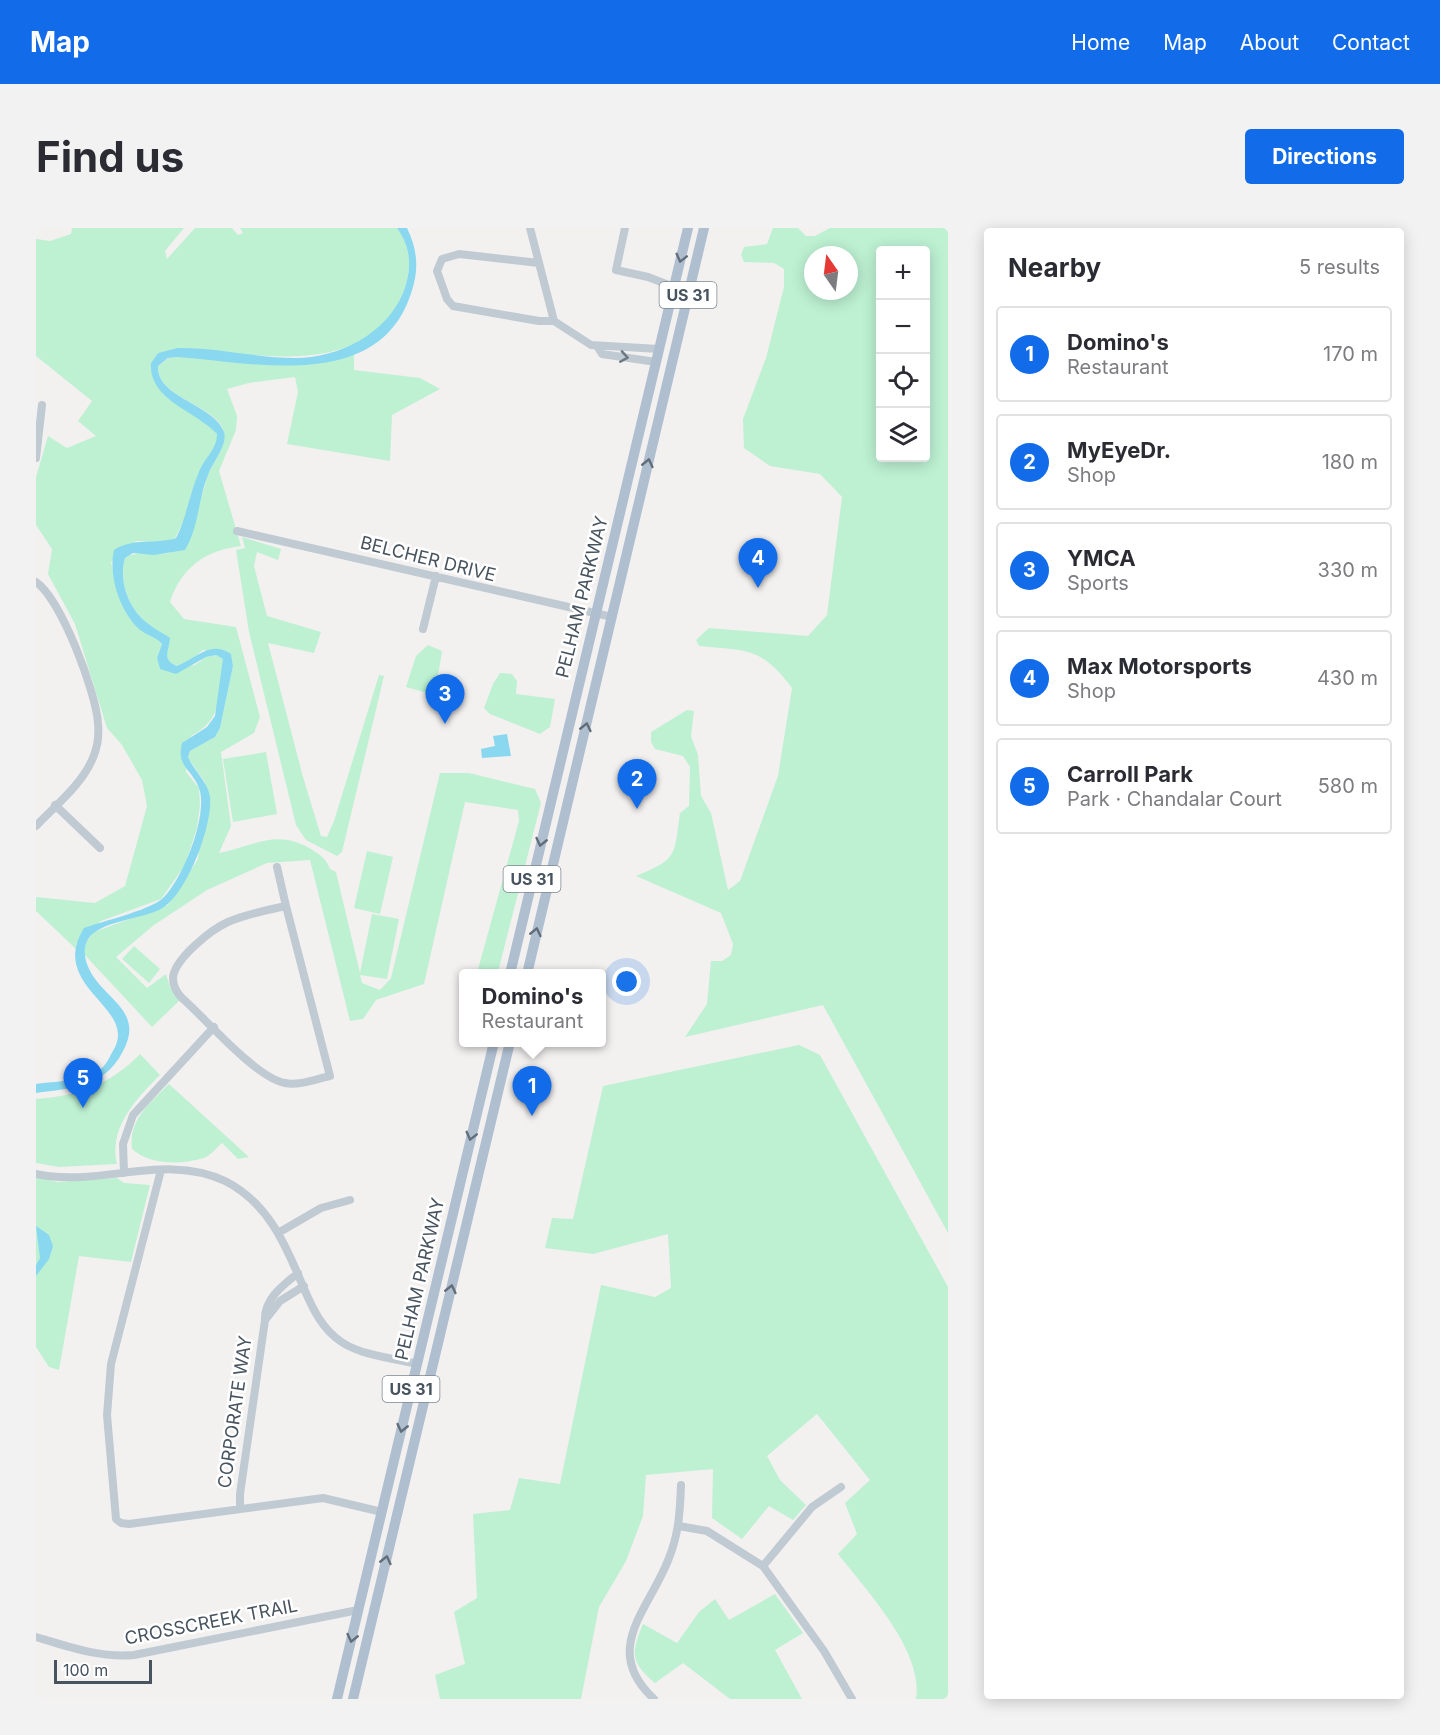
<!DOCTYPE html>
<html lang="en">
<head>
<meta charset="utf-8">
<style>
	:root { --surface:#fff; --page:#f2f2f3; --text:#2b2b33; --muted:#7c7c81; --line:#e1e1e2; --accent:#126cea }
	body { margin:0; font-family:Inter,sans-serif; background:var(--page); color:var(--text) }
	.controls { position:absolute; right:18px; top:18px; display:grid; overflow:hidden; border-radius:6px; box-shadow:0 3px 15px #0003 }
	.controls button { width:54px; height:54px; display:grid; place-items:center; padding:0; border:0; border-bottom:2px solid var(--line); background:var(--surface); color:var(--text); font:30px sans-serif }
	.compass { position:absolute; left:768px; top:18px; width:54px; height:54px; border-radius:50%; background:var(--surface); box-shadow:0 3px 15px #0003; rotate:346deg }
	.scale { position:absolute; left:18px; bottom:15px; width:98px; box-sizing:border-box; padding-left:6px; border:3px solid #47535e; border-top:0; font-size:16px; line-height:21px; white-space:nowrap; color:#47535e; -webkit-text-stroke:4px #fff; paint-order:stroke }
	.you { position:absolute; left:591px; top:754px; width:21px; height:21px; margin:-15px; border:4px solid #fff; border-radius:50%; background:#1a73e8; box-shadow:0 0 0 9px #1a73e833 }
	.badge { display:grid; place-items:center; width:39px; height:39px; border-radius:50%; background:var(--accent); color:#fff; font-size:20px; font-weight:700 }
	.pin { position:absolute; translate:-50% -50px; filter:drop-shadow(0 2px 3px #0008) }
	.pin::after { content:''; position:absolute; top:32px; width:21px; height:18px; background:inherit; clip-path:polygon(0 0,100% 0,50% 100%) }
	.popup { position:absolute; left:423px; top:741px; width:147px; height:78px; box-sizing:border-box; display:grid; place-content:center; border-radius:6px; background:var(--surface); filter:drop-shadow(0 2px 4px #0005); font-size:20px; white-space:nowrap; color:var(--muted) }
	.popup b { font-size:22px; color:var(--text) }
	.popup::after { content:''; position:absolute; left:50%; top:100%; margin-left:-12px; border:12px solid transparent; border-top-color:var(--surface) }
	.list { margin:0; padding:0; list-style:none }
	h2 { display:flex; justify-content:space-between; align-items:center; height:78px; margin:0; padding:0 24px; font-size:26px }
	h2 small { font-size:20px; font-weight:400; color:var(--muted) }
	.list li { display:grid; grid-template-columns:39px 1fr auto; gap:18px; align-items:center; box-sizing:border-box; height:96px; margin:0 12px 12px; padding:0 12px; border:2px solid var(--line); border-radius:6px }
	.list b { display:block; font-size:22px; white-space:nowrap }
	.list p { margin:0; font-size:20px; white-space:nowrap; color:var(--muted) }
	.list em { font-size:20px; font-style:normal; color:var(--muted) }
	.icon { flex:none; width:33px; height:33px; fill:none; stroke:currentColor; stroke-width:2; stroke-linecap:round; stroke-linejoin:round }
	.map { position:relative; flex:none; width:912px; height:1471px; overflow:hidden; border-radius:6px }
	header { display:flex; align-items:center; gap:36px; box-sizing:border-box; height:84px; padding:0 30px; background:var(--accent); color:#fff }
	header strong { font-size:28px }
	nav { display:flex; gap:33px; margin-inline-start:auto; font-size:21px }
	.intro { display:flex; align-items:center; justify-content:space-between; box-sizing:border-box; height:144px; padding:0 36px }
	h1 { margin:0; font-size:42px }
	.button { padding:15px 27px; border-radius:6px; background:var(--accent); color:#fff; font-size:21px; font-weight:700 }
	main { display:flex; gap:36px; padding:0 36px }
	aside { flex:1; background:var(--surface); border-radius:6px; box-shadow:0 3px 15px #0003 }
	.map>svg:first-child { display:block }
	.green { fill:#bdf1d2; fill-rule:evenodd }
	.water { fill:#89d8f0 }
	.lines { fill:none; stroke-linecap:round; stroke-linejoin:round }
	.minor { stroke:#c0cad2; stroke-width:8 }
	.major { stroke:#afbfd0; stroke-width:10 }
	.oneway { stroke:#616e7a }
	.oneway2 { stroke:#6b7781 }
	.labels { text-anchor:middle; stroke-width:5; stroke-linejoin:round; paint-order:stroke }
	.shield { fill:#fff; stroke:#7e878e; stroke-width:1.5 }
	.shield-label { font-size:16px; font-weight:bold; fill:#47535e }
	.street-label { font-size:18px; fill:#47535e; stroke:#fff }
</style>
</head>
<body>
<header>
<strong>Map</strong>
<nav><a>Home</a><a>Map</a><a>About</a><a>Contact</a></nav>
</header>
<div class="intro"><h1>Find us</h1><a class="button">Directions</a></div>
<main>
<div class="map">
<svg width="912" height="1471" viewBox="0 0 912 1471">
	<rect width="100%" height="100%" fill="#f3f0f0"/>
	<path class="green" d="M 36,0 L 148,0 L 129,23 L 131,31 L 159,0 L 196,0 L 202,7 L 207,5 L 204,0 L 361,0 C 376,21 376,42 367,65 C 331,154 214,125 141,120 L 122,125 L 115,135 L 130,169 L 174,198 L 181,206 L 181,214 L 155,266 L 150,288 L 139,310 L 128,314 L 100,313 L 75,334 C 80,358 84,383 103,400 C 110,407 120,409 126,416 L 121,430 L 124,441 L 159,437 L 170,429 L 180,427 L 187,431 L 187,437 C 182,470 187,491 155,508 L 150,544 L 163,560 L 164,577 L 161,600 L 149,637 L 125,671 L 65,693 L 40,716 L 40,721 L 0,683 L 0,669 L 59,675 L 89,658 L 111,578 L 106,552 L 86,517 L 71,500 L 39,396 L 12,346 L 16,321 L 0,297 L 0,249 L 12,208 L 31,220 L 60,208 L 42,193 L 56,173 L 0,128 L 0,11 L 14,13 L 35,6 Z
		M 737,0 L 762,0 L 770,8 L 779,8 L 794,0 L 912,0 L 912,1005 L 787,777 L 649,809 L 671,776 L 675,733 L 686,733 L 695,727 L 697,716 L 685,685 L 600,648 C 642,631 638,628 644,585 L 653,578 L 654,539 L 647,528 L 619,521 L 615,514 L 615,504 L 651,482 L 658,483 L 655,508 L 662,527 L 665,568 L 675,585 L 692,662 L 704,653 L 742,548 L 756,460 C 725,418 710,423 663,418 L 660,412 L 673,400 L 772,408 L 791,387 L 806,269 L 784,246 L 734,238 L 708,220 L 707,191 L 730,130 L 748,59 L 748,41 L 738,35 L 708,34 L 705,27 L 708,19 L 731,16 ZM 844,22 L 890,22 L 890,230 L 844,230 ZM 777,27 L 813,27 L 813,63 L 777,63 Z
		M 318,126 L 318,142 L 384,150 L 404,161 L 356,187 L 354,233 L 251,216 L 262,164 L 259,149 L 213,155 L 191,161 L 201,188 L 200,202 L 183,243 L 205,318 C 169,322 145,340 134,374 L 148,391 L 200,399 L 224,489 L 218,505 L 185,524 L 195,598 L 183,625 C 218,618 240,600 275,621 C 284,627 290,630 294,641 L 300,644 L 324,745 L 336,686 L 363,691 L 351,751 L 324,747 L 326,755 L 344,762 L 355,750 L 404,545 L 433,545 L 499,561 L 505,575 L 462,744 L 441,745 L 483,593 L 482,582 L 429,574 L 388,756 L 340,772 L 327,791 L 314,793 L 274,632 L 231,635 L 171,662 L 118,697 L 80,729 L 111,760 L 130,746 L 134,759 L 144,772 L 116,799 L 47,725 L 51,712 L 58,704 L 132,677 L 162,631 L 169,554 L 152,530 L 154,523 L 179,509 L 184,500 L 197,438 L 195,426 L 167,422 L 154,433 L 141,438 L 133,434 L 130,427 L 133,415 C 127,406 122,403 113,397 C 93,382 82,353 89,330 C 101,322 119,327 134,325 C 145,305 159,285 167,264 C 169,258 170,252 172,246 C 177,235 188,221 188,208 C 189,178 120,172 122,138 L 133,130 L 141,129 L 300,132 Z
		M 206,309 L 245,321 L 242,332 L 221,324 L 218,338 L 231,388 L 285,404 L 278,425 L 232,415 L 267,549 L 285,608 L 291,609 L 298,593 L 343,447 L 348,448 L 306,624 L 301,628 L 270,612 L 260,597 L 213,404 L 200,322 L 209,320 Z
		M 392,417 L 406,423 L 399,467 L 370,459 L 380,428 Z
		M 464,445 L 476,446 L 481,453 L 480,466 L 519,471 L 514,499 L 504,506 L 454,486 L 448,480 L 457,456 Z
		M 230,524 L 241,586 L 197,594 L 187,531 Z
		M 331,623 L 357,629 L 344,686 L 318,680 Z
		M 98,718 L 124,741 L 113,755 L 86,731 Z
		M 763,817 L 784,827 L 912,1059 L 912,1471 L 880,1471 C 888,1423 830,1362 802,1326 L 821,1306 L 809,1275 L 834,1252 L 781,1186 L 731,1228 L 744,1252 L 770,1277 L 757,1292 L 733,1278 L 706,1311 L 676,1290 L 677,1241 L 610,1247 L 607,1288 L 590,1333 L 563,1379 L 545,1471 L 404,1471 L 399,1447 L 429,1436 L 418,1384 L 441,1370 L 437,1286 L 474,1282 L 483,1250 L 524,1256 L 565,1057 L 619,1069 L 635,1060 L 632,1006 L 557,1026 L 509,1020 L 516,990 L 537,991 L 567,858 Z
		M 104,826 L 124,847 C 101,870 72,900 81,936 L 23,939 L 0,935 L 0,871 C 42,868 75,856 104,826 Z
		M 133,856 L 213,929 L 202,931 L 186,915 C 180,920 174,928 168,930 C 144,937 114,937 96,921 C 92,892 114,875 133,856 Z
		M 0,949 L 21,954 L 81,950 L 88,955 L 114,957 L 95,1034 L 43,1028 L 23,1142 L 13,1139 L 0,1119 Z
		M 739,1366 L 767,1405 L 739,1422 L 766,1471 L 694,1471 L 647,1435 L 619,1455 C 594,1434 595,1425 607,1396 L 641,1415 L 663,1384 L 679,1371 L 693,1392 Z"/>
	<path class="water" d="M 361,0 L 371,0 C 383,25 383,45 373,71 C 338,164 215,134 141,129 L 132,130 L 122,138 C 120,170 178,176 188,204 C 192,217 176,235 172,247 C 162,271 163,299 149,322 L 118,327 L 97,325 L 89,330 C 82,353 93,383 114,397 C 120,402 127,405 134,410 C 133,424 125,431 141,438 C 161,430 174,412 195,426 L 197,438 L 184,500 L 179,509 L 154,523 L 152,529 C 158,543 172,554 174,569 C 177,597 150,670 123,682 C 105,691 64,693 52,711 C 48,718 48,726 50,733 C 61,771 112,779 86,825 C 67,860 36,860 0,865 L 0,856 C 19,853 53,854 67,839 C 71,835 74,828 77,823 C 104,779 11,760 48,700 C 67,693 111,683 126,671 C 146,653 173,587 163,560 C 156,541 140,539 146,515 L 171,499 L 179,488 L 187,431 L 180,427 L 170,429 L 140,446 L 124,441 L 121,430 L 126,416 C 120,409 110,407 103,401 C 84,383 72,348 78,322 C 98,309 118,317 140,310 C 151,289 153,266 163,244 C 168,230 181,222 181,206 C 160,183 112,172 115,135 L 122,125 L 141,120 C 180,119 220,130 259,130 C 303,130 350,106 367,65 C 376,42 376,21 361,0 Z
		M 471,506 L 475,528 L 446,530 L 445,521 L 459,518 L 457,508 Z
		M 0,998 L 13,1007 L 17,1018 L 13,1031 L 0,1048 L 0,1037 L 4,1030 Z"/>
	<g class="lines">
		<path class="minor" d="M 494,0 L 518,93 L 555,117 L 623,121
			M 589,0 L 580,42 L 612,49 L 638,59
			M 503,35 L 423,26 L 406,31 L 401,43 L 411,71 L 417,78 L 503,93 L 518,93
			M 561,118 L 566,126 L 620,134
			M 0,230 L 6,177
			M 201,303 L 576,389
			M 0,354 C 25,371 60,464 62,495 C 63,506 62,517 58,527 C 48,555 20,577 0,598
			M 387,401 L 400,348
			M 19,577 L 64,620
			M 241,639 L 250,678
			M 250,678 L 294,848 C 280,851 263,858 249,855 C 220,850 170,791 146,770 C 141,765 137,758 137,750 C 138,731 176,701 192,694 C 210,686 231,682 250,678 Z
			M 125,942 L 75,1136 L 71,1187 L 80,1291 L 85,1295 L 93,1296 L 287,1270 L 346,1284
			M 88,945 L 87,916 L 97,887 L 178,799
			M 0,946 C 62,960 129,924 189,953 C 231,974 249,1015 266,1056 C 276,1079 285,1101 307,1115 C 328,1128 357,1130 381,1136
			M 242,1005 L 285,980 L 314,972
			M 262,1045 C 247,1057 228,1071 229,1092 L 244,1073 L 268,1058
			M 204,1280 L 204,1266 L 229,1092
			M 643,1298 L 671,1303 L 727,1338 L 788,1423 L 816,1471
			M 727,1338 L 776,1279 L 805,1259
			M 0,1409 C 33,1419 64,1430 98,1427 L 322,1382
			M 618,1471 C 564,1421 614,1381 633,1330 C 643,1305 644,1283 645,1257"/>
		<path class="major" d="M 474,746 L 652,0
			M 491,746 L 668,0
			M 301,1471 L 458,814
			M 317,1471 L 474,814"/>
	</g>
	<defs><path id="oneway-chevron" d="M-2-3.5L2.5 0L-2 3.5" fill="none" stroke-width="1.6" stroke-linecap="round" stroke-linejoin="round" transform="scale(1.5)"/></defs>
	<g class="oneway">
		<use href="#oneway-chevron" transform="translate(645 30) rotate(104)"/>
		<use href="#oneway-chevron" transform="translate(612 235) rotate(-77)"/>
		<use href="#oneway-chevron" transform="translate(550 499) rotate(-77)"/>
		<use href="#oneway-chevron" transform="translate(505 614) rotate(103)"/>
		<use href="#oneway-chevron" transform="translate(500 704) rotate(-77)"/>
		<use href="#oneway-chevron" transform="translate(435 908) rotate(104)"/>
		<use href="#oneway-chevron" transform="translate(415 1061) rotate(-77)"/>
		<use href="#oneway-chevron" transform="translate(366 1200) rotate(103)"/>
		<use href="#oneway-chevron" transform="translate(350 1332) rotate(-77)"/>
		<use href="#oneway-chevron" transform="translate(316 1410) rotate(103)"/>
	</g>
	<use class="oneway2" href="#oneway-chevron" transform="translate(588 129) rotate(9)"/>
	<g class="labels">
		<g class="shield">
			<rect x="623.5" y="54" width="57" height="26" rx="4.5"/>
			<rect x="467.5" y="638" width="57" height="26" rx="4.5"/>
			<rect x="346.5" y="1148" width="57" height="26" rx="4.5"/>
		</g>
		<g class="shield-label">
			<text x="652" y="73">US 31</text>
			<text x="496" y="657">US 31</text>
			<text x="375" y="1167">US 31</text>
		</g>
		<g class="street-label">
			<text transform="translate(392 331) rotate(14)" y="6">BELCHER DRIVE</text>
			<text transform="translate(546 369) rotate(-76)" y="6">PELHAM PARKWAY</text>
			<text transform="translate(384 1051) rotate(-77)" y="6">PELHAM PARKWAY</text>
			<text transform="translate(199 1184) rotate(-82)" y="6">CORPORATE WAY</text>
			<text transform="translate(175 1394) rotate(-11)" y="6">CROSSCREEK TRAIL</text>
		</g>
	</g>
</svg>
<div class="controls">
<button>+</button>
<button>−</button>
<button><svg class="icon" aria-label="locate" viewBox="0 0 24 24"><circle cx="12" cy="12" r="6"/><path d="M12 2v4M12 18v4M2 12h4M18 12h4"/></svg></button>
<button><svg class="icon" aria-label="layers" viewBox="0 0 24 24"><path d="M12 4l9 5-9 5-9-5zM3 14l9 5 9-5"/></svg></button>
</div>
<svg class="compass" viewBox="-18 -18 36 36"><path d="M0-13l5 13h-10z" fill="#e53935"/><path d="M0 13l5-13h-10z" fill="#7c7c81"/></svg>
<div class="scale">100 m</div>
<div class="you"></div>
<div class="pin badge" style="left:496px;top:888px">1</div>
<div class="popup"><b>Domino's</b>Restaurant</div>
<div class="pin badge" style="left:601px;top:581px">2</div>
<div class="pin badge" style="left:409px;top:496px">3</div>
<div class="pin badge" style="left:722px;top:360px">4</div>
<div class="pin badge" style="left:47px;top:880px">5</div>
</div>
<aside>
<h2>Nearby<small>5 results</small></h2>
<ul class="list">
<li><span class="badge">1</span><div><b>Domino's</b><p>Restaurant</p></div><em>170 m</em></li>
<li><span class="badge">2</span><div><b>MyEyeDr.</b><p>Shop</p></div><em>180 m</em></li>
<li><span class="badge">3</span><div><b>YMCA</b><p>Sports</p></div><em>330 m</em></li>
<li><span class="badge">4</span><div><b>Max Motorsports</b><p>Shop</p></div><em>430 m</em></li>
<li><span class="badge">5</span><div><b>Carroll Park</b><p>Park · Chandalar Court</p></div><em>580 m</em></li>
</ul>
</aside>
</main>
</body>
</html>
